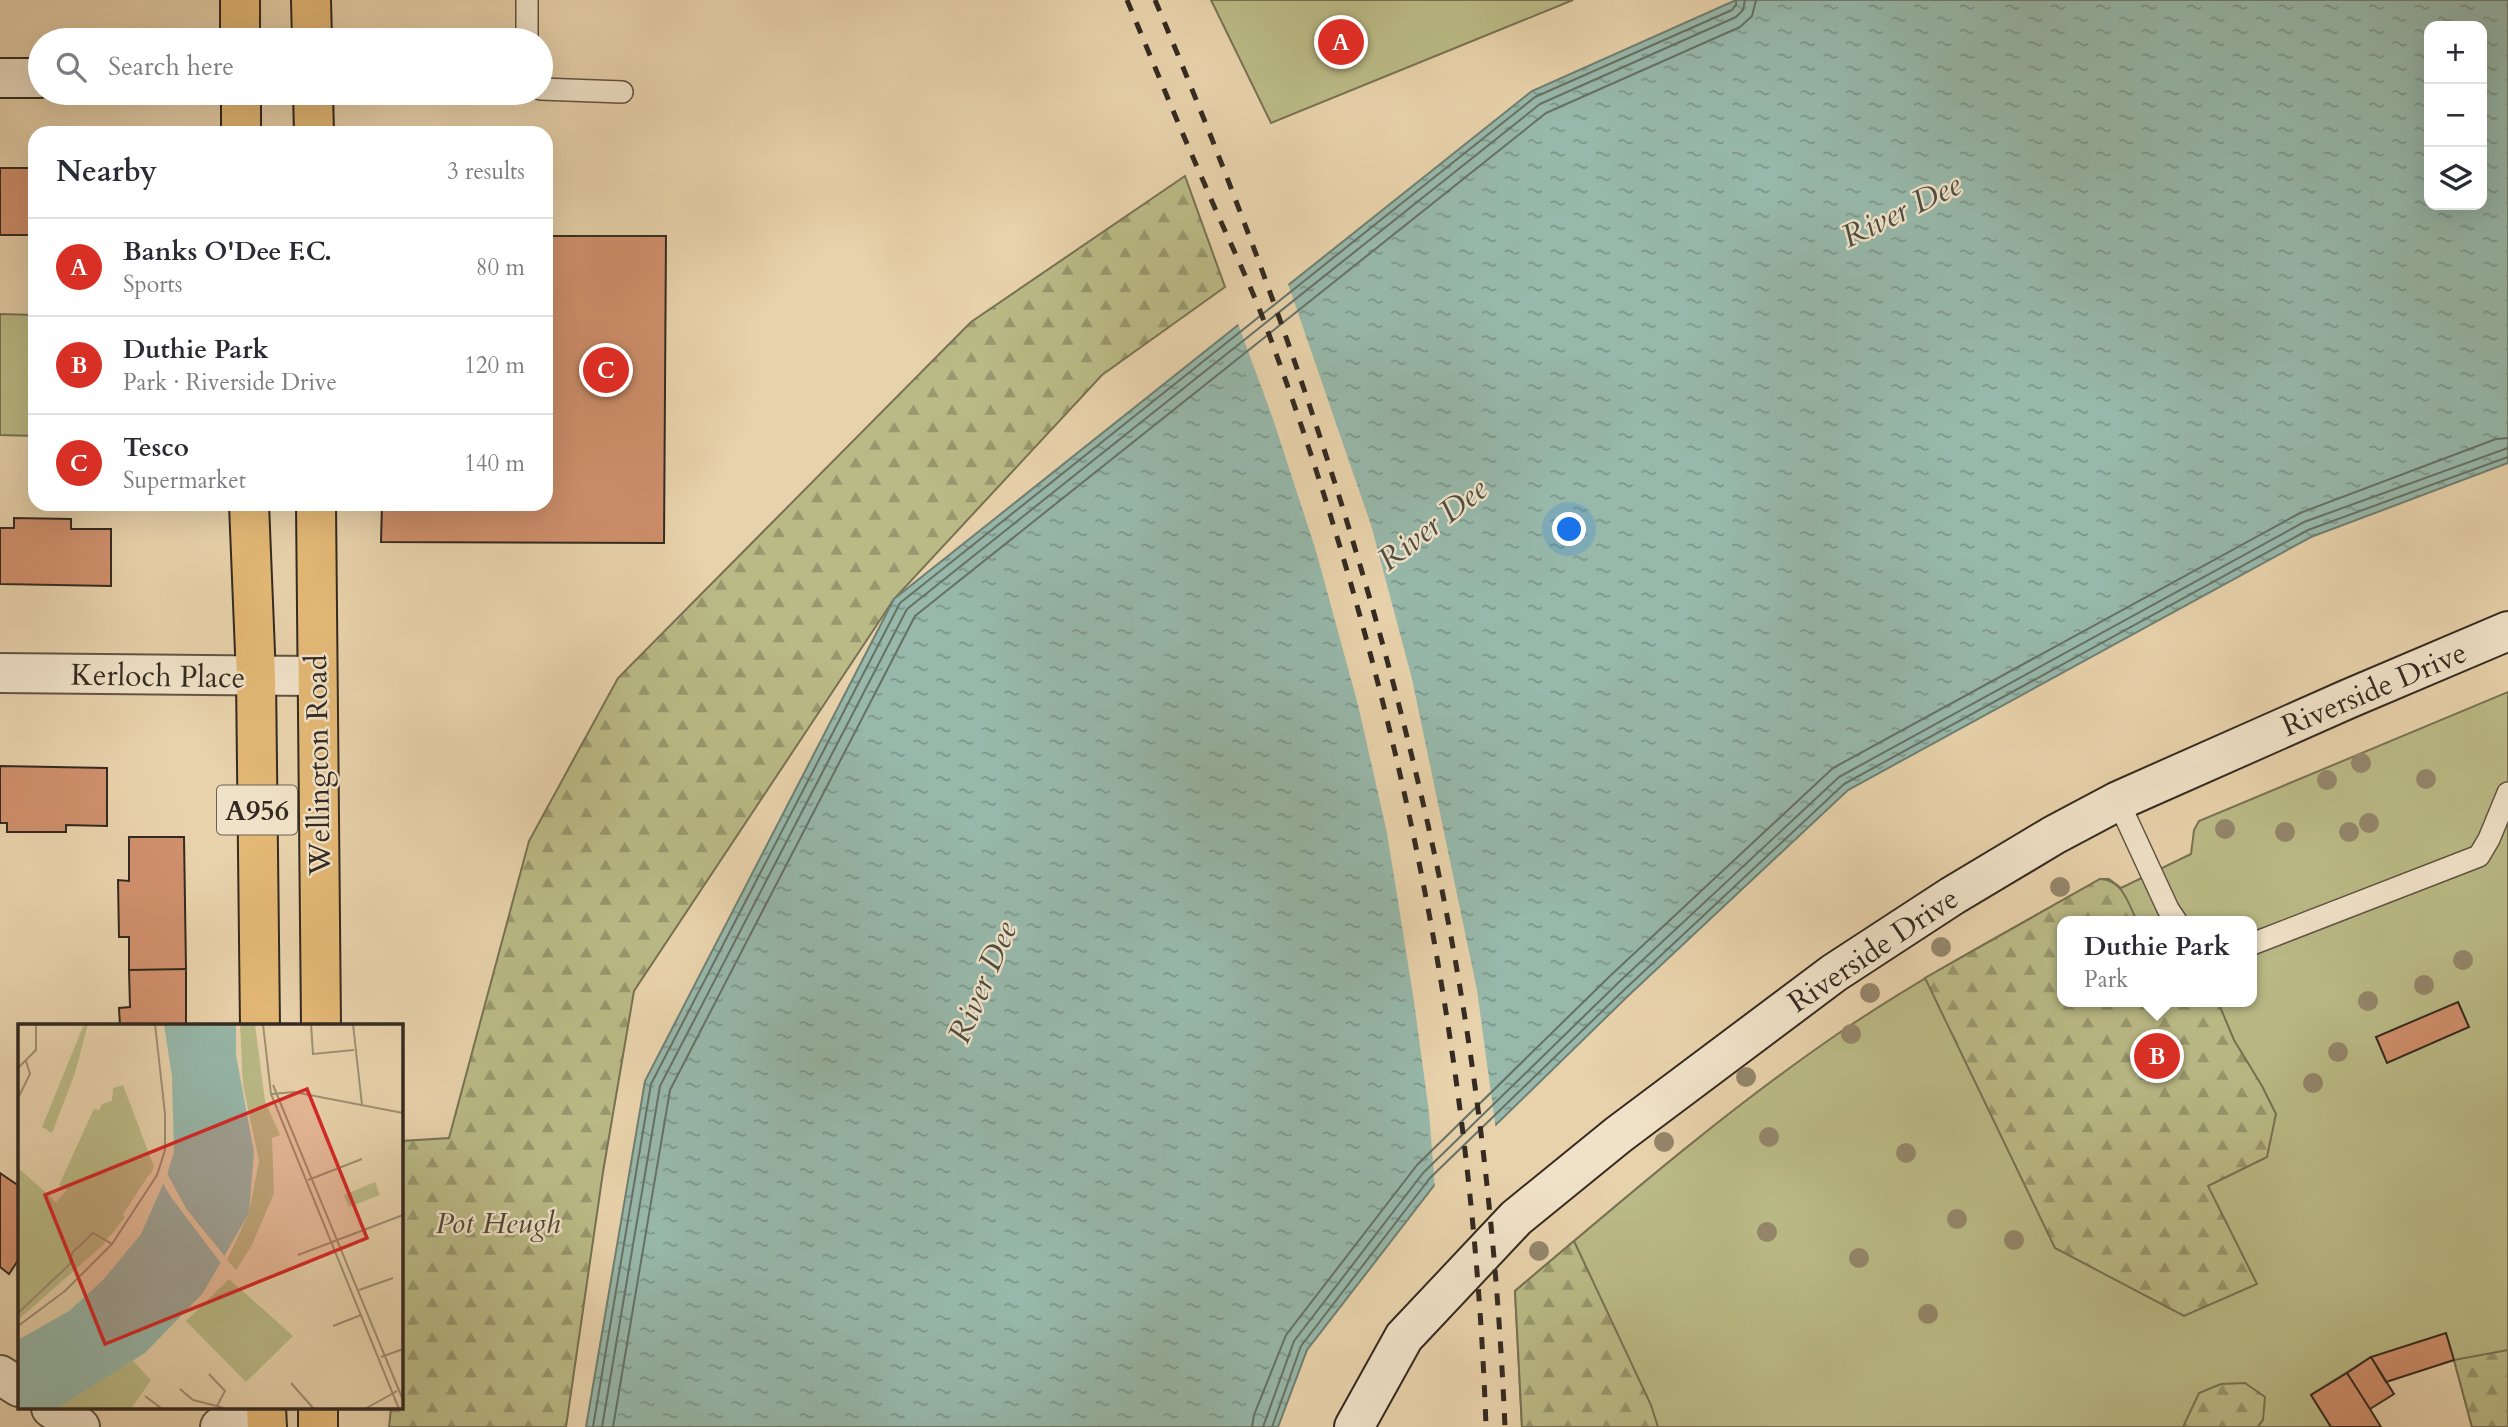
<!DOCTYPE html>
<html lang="en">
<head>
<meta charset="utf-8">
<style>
	:root { --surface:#fff; --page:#f2f2f3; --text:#2b2b33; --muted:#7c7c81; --line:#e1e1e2; --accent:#d93025 }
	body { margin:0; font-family:Cardo,serif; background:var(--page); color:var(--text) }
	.controls { position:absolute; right:21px; top:21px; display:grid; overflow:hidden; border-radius:14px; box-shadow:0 7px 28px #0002 }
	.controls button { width:63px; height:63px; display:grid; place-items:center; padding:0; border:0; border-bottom:2px solid var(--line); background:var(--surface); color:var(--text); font:35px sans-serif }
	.you { position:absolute; left:1570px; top:530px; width:24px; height:24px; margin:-18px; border:5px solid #fff; border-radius:50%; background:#1a73e8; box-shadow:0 0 0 10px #1a73e833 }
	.badge { display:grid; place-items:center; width:46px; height:46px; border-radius:50%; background:var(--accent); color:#fff; font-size:23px; font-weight:700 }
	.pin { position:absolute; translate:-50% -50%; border:4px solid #fff; box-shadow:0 2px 7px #0006 }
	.popup { position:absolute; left:2057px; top:916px; width:200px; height:91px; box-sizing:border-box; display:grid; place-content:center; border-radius:14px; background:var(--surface); filter:drop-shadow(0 2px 5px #0005); font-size:23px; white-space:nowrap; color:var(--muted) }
	.popup b { font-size:26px; color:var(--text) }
	.popup::after { content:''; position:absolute; left:50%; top:100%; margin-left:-14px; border:14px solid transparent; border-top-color:var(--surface) }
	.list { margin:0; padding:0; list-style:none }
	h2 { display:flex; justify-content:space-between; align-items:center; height:91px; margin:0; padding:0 28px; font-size:30px }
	h2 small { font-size:23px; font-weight:400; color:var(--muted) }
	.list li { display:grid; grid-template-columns:46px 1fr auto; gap:21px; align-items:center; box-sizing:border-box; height:98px; padding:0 28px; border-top:2px solid var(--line) }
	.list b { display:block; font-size:26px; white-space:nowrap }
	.list p { margin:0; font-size:23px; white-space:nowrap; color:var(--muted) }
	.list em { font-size:23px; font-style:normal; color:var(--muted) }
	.icon { flex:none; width:38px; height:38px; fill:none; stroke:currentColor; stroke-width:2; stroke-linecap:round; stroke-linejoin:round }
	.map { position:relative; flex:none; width:2508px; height:1427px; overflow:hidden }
	.search { position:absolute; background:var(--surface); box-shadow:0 7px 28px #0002; left:28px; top:28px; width:525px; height:77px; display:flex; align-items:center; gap:18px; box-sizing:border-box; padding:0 24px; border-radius:38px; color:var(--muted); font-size:26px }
	.panel { position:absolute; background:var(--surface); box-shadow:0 7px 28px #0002; left:28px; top:126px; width:525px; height:385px; border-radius:21px }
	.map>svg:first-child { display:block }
	.green { fill:#baba86; stroke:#777254; stroke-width:2; fill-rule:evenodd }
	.forest { fill:url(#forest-firs); stroke:#777254; stroke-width:2 }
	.water { fill:url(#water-ripples); stroke:#6f7f73; stroke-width:2; fill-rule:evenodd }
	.pier { fill:#e8d2ab }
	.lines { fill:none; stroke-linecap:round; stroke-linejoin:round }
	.shore { stroke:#667166; stroke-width:2 }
	.building { fill:#d0906d; stroke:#342a21; stroke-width:2 }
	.lane-casing { stroke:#615444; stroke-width:24 }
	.street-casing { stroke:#615444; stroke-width:42 }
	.secondary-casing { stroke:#342a21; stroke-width:42 }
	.primary-casing { stroke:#342a21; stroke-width:42 }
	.lane { stroke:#f0e2c8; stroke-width:21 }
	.street { stroke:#f0e2c8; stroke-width:38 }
	.secondary { stroke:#f0e2c8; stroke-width:38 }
	.primary { stroke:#e4b976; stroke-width:38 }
	.rail { stroke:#342a21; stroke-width:5; stroke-dasharray:12 12; stroke-linecap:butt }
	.tree { fill:#94866a }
	.labels { text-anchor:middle; stroke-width:5; stroke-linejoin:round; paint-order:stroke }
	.shield { fill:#f0e2c8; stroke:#6c6153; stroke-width:2 }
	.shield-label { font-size:28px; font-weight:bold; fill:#342a21 }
	.street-label { font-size:30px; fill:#342a21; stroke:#f0e2c8 }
	.park-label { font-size:30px; font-style:italic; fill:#4f4735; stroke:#f0e2c8 }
	.water-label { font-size:32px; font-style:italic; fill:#4d4e43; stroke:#f0e2c8 }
	.inset-road { fill:none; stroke:#a08f74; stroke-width:2 }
	.view { fill:#d62828; fill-opacity:0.15; stroke:#d62828; stroke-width:3.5 }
	.inset-edge { fill:none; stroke:#342a21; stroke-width:3.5 }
</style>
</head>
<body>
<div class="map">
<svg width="2508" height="1427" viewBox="0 0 2508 1427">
	<defs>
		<pattern id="forest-firs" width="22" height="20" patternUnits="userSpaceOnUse" patternTransform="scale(1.75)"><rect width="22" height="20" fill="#baba86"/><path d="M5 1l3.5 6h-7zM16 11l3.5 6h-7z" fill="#98976d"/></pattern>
		<pattern id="water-ripples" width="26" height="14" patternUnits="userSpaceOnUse" patternTransform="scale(1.75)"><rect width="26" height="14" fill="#97b8aa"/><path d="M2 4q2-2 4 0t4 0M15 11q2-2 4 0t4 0" fill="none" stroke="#7c968a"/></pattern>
	</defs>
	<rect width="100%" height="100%" fill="#e8d2ab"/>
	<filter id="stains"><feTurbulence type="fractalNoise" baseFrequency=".00286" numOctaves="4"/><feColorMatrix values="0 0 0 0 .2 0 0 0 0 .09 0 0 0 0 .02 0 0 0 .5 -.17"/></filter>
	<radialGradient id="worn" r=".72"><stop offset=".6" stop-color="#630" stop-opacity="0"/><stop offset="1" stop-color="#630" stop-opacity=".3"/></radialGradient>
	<path class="green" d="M 1211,0 L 1573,0 L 1271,123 Z
		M 0,314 L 35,315 L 35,436 L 0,435 Z
		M 2508,692 L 2508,1427 L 2472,1427 L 2454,1360 L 2371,1357 L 2312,1394 L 2331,1427 L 1522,1427 L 1515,1291 C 1620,1202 1725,1111 1839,1033 C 1923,976 2012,929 2100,879 L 2109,879 L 2121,888 L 2191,854 L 2194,830 L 2199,821 ZM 2062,921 L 2252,921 L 2252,1002 L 2062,1002 Z"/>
	<path class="forest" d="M 1185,176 L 1225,287 L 1102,375 L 894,599 L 634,991 L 603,1172 L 566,1427 L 389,1427 L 391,1408 L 401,1408 L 401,1141 L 449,1138 L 529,841 L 618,678 L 971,322 Z
		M 2100,879 C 2123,880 2128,903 2137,921 L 2062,921 L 2062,1002 L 2218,1002 L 2234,1040 L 2262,1086 L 2276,1114 L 2267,1157 L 2208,1186 L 2257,1284 L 2184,1316 L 2055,1248 L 1925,978 Z
		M 1574,1241 L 1651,1405 L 1658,1427 L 1522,1427 L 1515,1291 Z
		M 2508,1350 L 2508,1427 L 2472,1427 L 2454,1360 Z
		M 2245,1383 L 2265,1397 L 2263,1420 L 2258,1427 L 2183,1427 L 2199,1393 L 2221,1384 Z"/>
	<path class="water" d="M 1736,0 L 2508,0 L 2508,463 L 2311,537 L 1848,790 L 1629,995 L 1436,1183 L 1307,1350 L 1278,1427 L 586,1427 L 645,1081 L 894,599 L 1532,91 ZM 2429,26 L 2482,26 L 2482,205 L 2429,205 Z"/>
	<path class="pier" d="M 1287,281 L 1371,525 L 1412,679 L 1477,990 L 1496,1130 L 1435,1189 L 1429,1112 L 1413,995 L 1387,833 L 1358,705 L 1316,551 L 1273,419 L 1237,321 Z"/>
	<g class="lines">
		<path class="shore" d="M 593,1427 L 651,1084 L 900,603 L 1535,97 L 1732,10 L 1736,5 L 1736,0
			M 602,1427 L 660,1086 L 907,609 L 1540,104 L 1736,17 L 1743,10 L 1745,0
			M 613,1427 L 670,1090 L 915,616 L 1546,113 L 1740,27 L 1752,16 L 1756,0
			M 1252,1427 L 1254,1415 L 1286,1335 L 1417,1165 L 1610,976 L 1833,768 L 2300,513 L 2496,439 L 2508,438
			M 1263,1427 L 1294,1341 L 1423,1173 L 1618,983 L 1839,777 L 2304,522 L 2508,448
			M 1272,1427 L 1301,1346 L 1430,1178 L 1624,990 L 1844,784 L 2308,530 L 2508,457"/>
	</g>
	<path class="building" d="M 0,168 L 35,168 L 35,235 L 0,235 Z
		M 546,236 L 666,236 L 664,543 L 381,542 L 382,504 L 546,504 Z
		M 128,504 L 186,504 L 186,509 L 128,508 Z
		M 14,518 L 71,519 L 71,529 L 111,529 L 111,586 L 0,584 L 0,528 L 14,528 Z
		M 0,766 L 107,768 L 107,826 L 66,825 L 66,832 L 7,832 L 7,823 L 0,823 Z
		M 129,837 L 184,837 L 186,969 L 129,970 L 129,937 L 119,937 L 118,880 L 129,881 Z
		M 186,969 L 186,1026 L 120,1026 L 119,1008 L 130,1007 L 129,970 Z
		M 2458,1002 L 2469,1027 L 2387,1063 L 2376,1037 Z
		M 0,1173 L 19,1186 L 19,1259 L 9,1274 L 0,1267 Z
		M 2446,1333 L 2454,1360 L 2386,1382 L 2371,1357 Z
		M 2371,1357 L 2394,1394 L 2370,1409 L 2347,1373 Z
		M 2347,1373 L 2370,1409 L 2381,1427 L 2331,1427 L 2311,1395 Z"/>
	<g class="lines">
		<defs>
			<path id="lane" d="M 527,40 L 527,0
				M 541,89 L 622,92
				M 2118,801 L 2168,909 L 2176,921
				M 2252,944 L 2479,856 L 2489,839 L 2508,793"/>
			<path id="street" d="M 0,673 L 316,676
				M 0,1375 L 19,1387
				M 51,1408 L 80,1427
				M 220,1427 L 249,1408"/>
			<path id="secondary" d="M 0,78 L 40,78
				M 1354,1427 L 1404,1337 L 1516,1218 L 1618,1135 L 1834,973 L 1952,896 L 2054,835 L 2118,801 L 2348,699 L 2508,631"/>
			<path id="primary" d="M 240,0 L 240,40
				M 311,0 L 312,40
				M 241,93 L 241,133
				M 313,93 L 314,133
				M 249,504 L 256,677 L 260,1026
				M 316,504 L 321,1026
				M 266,1408 L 267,1427
				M 318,1427 L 318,1408"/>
		</defs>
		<use href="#lane" class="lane-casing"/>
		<use href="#street" class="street-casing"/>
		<use href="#secondary" class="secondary-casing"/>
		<use href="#primary" class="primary-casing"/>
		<use href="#lane" class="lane"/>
		<use href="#street" class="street"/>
		<use href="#secondary" class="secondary"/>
		<use href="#primary" class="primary"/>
		<path class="rail" d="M 1127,0 C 1153,62 1178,124 1205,185 C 1225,233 1249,280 1267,329 C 1397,679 1473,1053 1486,1427
			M 1155,0 C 1267,265 1362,536 1426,816 C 1472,1016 1496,1223 1505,1427"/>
	</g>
	<g class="tree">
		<circle cx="2361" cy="763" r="10"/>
		<circle cx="2426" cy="779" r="10"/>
		<circle cx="2327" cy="780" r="10"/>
		<circle cx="2369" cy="823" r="10"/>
		<circle cx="2225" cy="829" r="10"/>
		<circle cx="2285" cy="832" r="10"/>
		<circle cx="2349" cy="832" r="10"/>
		<circle cx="2060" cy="887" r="10"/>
		<circle cx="1941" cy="947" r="10"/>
		<circle cx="2463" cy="960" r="10"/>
		<circle cx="2424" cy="985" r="10"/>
		<circle cx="1870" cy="993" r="10"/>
		<circle cx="2368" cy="1001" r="10"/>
		<circle cx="1851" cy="1034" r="10"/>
		<circle cx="2338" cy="1052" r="10"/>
		<circle cx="1746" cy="1077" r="10"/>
		<circle cx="2313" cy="1083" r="10"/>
		<circle cx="1769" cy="1137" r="10"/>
		<circle cx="1664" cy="1142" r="10"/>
		<circle cx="1906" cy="1153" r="10"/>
		<circle cx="1957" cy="1219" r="10"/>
		<circle cx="1767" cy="1232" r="10"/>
		<circle cx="2014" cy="1240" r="10"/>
		<circle cx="1539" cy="1251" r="10"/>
		<circle cx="1859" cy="1258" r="10"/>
		<circle cx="1928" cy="1314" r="10"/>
	</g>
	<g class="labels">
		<rect class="shield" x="217" y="785.5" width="80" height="49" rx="5"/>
		<g class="shield-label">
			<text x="257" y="820">A956</text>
		</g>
		<g class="street-label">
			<text transform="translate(158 676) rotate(1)" y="10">Kerloch Place</text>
			<text transform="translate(2374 689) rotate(-23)" y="10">Riverside Drive</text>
			<text transform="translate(318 765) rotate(-91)" y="10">Wellington Road</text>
			<text transform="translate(1873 950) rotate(-34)" y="10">Riverside Drive</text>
		</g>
		<g class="park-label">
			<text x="498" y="1233">Pot Heugh</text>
		</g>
		<g class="water-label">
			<text transform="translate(1901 210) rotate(-26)" y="11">River Dee</text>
			<text transform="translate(1432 524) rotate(-38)" y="11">River Dee</text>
			<text transform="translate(982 982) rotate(-67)" y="11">River Dee</text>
		</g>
	</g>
	<g transform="translate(18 1024)">
		<rect width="385" height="385" fill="#e8d2ab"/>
		<path d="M 66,0 L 70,0 L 57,49 L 34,109 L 24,103 ZM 76,85 L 115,93 L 136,143 L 85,221 L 0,296 L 0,144 L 38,178 L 49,166 L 41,161 ZM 357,158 L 362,171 L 331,183 L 326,171 ZM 211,255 L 275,312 L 228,358 L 168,297 Z" fill="#baba86"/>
		<path d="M 222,0 L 237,0 L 247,77 L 262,111 L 254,114 L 256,169 L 234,221 L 218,246 L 209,236 L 231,189 L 241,137 L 225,61 ZM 105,61 L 136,143 L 132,151 L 105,127 L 75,129 L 61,161 L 54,164 L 60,139 L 74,118 L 68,103 L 76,85 L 81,87 L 84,80 L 94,77 L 95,64 ZM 0,144 L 36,176 L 0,202 L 0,184 L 18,163 L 0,152 ZM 65,169 L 82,170 L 107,193 L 93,211 L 64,194 L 68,183 L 59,175 ZM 115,337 L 133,356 L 113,385 L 33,385 Z" fill="#baba86"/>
		<path d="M 146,0 L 218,0 L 218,31 L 236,128 L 231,189 L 185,269 L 127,329 L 38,385 L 0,385 L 0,316 L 51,287 L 85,256 L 123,210 L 149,151 L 156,128 L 154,53 Z" fill="#97b8aa"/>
		<path d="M 147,146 L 169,186 L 209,235 L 205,242 L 153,173 L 143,156 Z" fill="#e8d2ab"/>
		<path class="inset-road" d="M 245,0 L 253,70 L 381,385M 293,0 L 295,30 L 336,26M 335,0 L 344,81M 0,44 L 18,26 L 18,0M 255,61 L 385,376M 254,70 L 276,68 L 385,89M 0,74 L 12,50 L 8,37M 290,156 L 344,135M 280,231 L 385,191M 341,266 L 375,254M 0,289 L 52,240 L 54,229 L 75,209 L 94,220M 0,302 L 47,267 L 94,220 L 139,151 L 147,126 L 147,90 L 137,0M 315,302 L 343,291M 363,333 L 385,325M 191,350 L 207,367 L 199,382 L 208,385M 273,359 L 296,385M 162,365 L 175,376 L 199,382M 127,372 L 144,385M 347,385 L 379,367"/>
		<path class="view" d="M 289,65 L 349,214 L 87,320 L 27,171 Z"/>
		<rect width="385" height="385" class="inset-edge"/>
	</g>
	<rect width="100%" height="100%" filter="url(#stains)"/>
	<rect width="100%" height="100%" fill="url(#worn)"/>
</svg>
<div class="controls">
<button>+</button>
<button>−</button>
<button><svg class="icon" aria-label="layers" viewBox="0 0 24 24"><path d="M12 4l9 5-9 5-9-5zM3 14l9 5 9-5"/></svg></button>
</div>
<div class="you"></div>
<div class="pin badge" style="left:1341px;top:42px">A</div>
<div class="pin badge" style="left:2157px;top:1056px">B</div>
<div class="popup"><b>Duthie Park</b>Park</div>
<div class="pin badge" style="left:606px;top:370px">C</div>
<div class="search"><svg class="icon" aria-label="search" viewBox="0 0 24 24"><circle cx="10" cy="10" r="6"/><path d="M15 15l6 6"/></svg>Search here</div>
<section class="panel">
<h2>Nearby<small>3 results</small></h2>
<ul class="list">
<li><span class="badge">A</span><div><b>Banks O'Dee F.C.</b><p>Sports</p></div><em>80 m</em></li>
<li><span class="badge">B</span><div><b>Duthie Park</b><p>Park · Riverside Drive</p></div><em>120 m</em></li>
<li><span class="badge">C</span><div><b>Tesco</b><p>Supermarket</p></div><em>140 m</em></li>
</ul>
</section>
</div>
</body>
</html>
